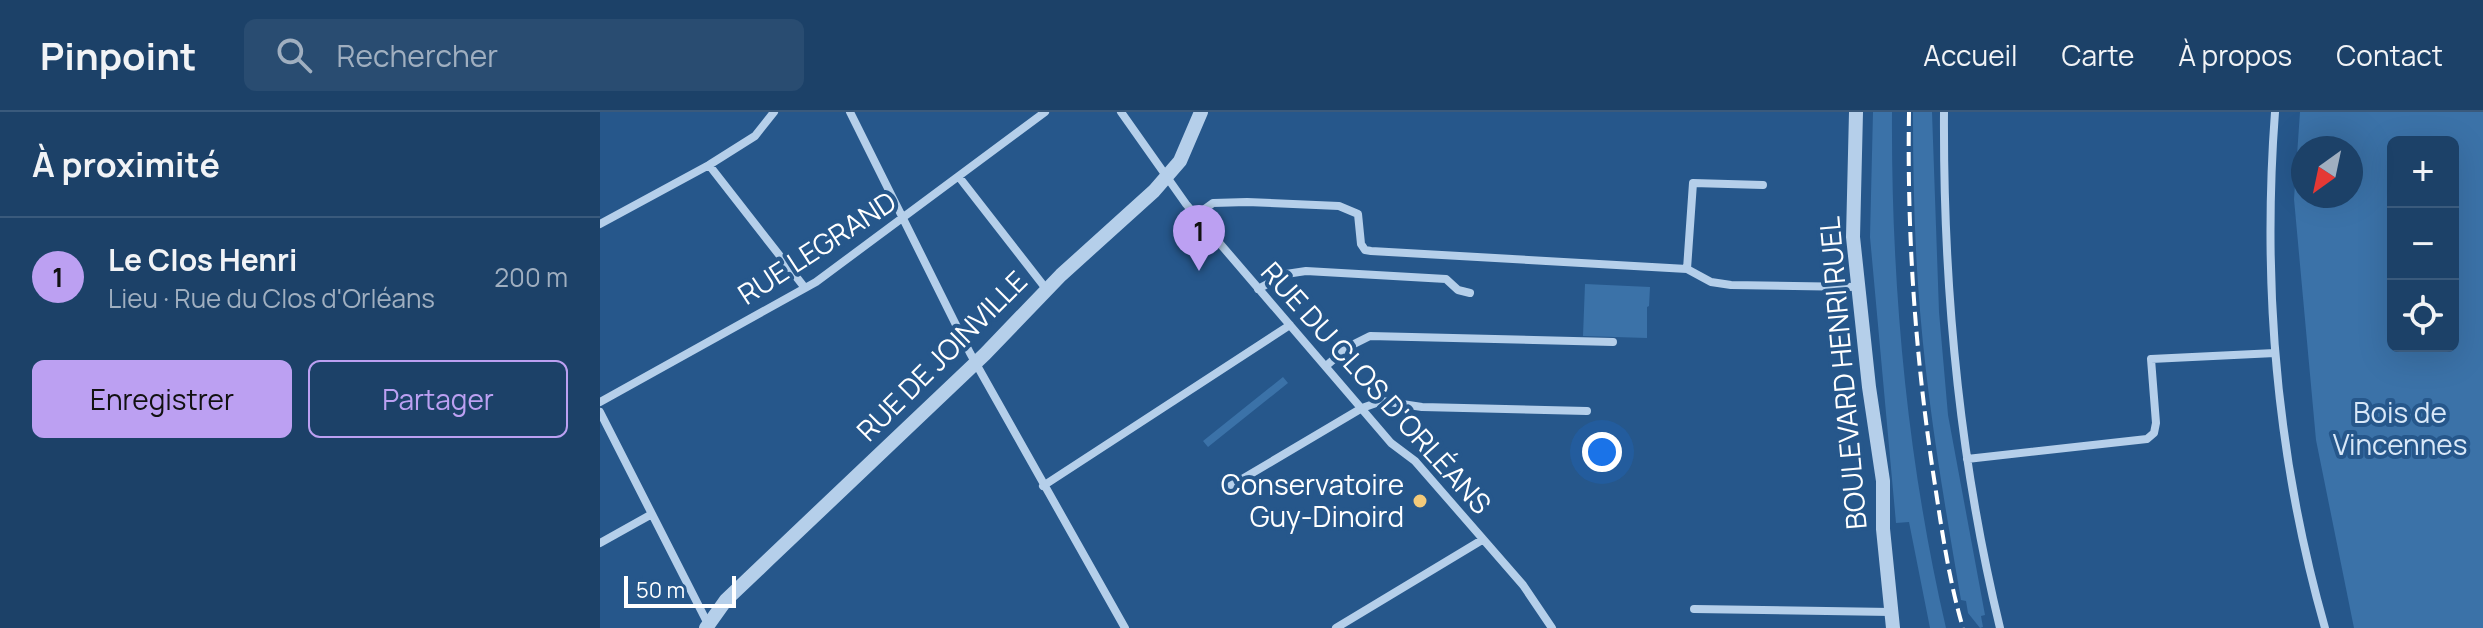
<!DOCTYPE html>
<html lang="fr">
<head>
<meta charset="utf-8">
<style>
	:root { --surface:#1c4168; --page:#294c71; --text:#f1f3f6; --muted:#a0afc0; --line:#3a5a7c; --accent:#bca0f2 }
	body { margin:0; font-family:Manrope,sans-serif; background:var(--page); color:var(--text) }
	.controls { position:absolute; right:24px; top:24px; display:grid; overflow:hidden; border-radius:12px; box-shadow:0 8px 32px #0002 }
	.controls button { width:72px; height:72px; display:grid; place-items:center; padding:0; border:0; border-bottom:2px solid var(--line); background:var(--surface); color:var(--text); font:40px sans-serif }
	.compass { position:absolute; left:1691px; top:24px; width:72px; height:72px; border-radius:50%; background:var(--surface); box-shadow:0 8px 32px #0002; rotate:213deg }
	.scale { position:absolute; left:24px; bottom:20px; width:112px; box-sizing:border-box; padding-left:8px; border:4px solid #fff; border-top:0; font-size:22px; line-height:28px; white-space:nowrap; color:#fff; -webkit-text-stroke:6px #26578b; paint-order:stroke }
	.you { position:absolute; left:1002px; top:340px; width:28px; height:28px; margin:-20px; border:6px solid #fff; border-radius:50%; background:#1a73e8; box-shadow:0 0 0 12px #1a73e833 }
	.badge { display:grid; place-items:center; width:52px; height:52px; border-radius:50%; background:var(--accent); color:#111; font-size:26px; font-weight:700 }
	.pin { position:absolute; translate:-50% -66px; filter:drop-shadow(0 2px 4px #0008) }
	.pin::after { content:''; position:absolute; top:42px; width:28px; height:24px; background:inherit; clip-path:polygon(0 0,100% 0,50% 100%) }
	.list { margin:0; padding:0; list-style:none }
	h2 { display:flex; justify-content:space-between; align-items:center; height:104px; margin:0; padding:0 32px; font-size:34px }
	h2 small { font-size:26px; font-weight:400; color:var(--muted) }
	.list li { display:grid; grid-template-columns:52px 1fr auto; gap:24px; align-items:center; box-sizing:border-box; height:120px; padding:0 32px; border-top:2px solid var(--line) }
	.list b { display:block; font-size:30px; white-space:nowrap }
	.list p { margin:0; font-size:26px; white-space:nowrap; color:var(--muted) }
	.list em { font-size:26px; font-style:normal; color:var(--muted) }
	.actions { display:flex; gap:16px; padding:24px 32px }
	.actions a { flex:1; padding:18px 0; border:2px solid var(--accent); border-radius:12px; text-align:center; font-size:28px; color:var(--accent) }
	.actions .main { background:var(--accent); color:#111 }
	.icon { flex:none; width:44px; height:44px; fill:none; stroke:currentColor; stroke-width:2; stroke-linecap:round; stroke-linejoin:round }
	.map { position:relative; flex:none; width:1883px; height:516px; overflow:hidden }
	header { display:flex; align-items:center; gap:48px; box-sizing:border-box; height:112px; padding:0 40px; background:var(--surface); border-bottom:2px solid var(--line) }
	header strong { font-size:38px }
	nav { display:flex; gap:44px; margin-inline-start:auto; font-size:28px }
	.search { width:560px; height:72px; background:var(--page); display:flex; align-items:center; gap:20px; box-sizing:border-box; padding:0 28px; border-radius:12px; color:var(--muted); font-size:30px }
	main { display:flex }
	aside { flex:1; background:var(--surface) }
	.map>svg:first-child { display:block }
	.green { fill:#3b72a8; fill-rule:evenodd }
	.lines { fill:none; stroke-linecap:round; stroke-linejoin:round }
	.minor { stroke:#b5cfea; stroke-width:8 }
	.tertiary { stroke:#b5cfea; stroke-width:14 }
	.rail { stroke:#fff; stroke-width:4; stroke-dasharray:14 6; stroke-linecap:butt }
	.poi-dot { fill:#f3ca7a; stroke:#26578b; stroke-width:3 }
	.labels { text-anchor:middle; stroke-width:8; stroke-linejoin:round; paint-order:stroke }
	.street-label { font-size:28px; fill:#fff; stroke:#26578b }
	.park-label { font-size:28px; fill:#d9e8f8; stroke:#26578b }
	.poi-label { font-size:28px; fill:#fff; stroke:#26578b; text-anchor:end }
</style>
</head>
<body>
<header>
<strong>Pinpoint</strong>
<div class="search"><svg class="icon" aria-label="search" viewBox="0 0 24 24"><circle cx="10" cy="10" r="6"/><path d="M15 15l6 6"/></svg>Rechercher</div>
<nav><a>Accueil</a><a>Carte</a><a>À propos</a><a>Contact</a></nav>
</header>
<main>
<aside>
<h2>À proximité<small></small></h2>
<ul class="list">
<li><span class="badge">1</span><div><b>Le Clos Henri</b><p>Lieu · Rue du Clos d'Orléans</p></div><em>200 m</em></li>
</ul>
<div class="actions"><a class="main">Enregistrer</a><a>Partager</a></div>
</aside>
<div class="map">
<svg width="1883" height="516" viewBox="0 0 1883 516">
	<rect width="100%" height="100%" fill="#26578b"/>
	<path class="green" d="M 1273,0 L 1292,0 C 1291,173 1307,348 1346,516 L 1330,516 L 1309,410 L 1296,411 L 1270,125 Z
		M 1313,0 L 1332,0 L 1339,200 L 1348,303 L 1385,503 L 1381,504 L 1383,515 L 1380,516 L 1368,501 L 1366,489 L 1361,488 C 1343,383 1325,278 1318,172 C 1314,114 1313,57 1313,0 Z
		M 1700,0 L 1883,0 L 1883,516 L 1754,516 L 1716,328 L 1694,87 ZM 1793,30 L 1853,30 L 1853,234 L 1793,234 ZM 1703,36 L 1751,36 L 1751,84 L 1703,84 Z
		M 985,172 L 1050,175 L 1049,194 L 1047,195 L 1047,226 L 983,224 Z
		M 683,265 L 688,271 L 608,335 L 603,329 Z"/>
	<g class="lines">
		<path class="minor" d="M 250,0 L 370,241 L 525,516
			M 521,0 L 586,92 L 791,331 L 815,349 L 923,473 L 952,516
			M 1344,0 C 1343,174 1359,347 1400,516
			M 1675,0 C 1662,174 1677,348 1725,516
			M 109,53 L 205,176
			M 359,65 L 447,178
			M 595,104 L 613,91 L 647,90 L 739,94 L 758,102 L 761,132 L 765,138 L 771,139 L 1087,157 L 1093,71 L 1163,73
			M 0,112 L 109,53 L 155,24 L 174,0
			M 1087,157 L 1111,170 L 1131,173 L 1258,175
			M 658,177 L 686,162 L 706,159 L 846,167 L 858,178 L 870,181
			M 726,254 L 748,235 L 770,224 L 1013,230
			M 0,290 L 216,170 L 445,0
			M 0,300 L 108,512
			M 1367,347 L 1547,327 L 1554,321 L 1556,311 L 1551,247 L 1675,241
			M 443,374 L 690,213
			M 627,376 L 762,296 L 782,289 L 822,295 L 987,299
			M 0,431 L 52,402
			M 1094,497 L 1291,500
			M 736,516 L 882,428"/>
		<path class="tertiary" d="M 1256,0 L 1253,125 L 1269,275 L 1283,369 L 1283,417 L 1293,516
			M 106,516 L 126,488 L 168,448 L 385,242 L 461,163 L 554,79 L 580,49 L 601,0"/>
		<path class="rail" d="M 1309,0 C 1307,121 1315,240 1333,360 C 1341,412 1348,465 1363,516"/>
	</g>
	<circle class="poi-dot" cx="820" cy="389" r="8"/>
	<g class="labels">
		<g class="street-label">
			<text transform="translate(217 136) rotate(-33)" y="10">RUE LEGRAND</text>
			<text transform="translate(342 244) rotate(-45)" y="10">RUE DE JOINVILLE</text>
			<text transform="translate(1243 261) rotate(-95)" y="10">BOULEVARD HENRI RUEL</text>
			<text transform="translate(776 276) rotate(48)" y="10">RUE DU CLOS D'ORLÉANS</text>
		</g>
		<g class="park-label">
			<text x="1800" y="311">Bois de<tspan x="1800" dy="32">Vincennes</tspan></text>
		</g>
		<g class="poi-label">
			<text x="804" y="383">Conservatoire<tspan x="804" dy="32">Guy-Dinoird</tspan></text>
		</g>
	</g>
</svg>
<div class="controls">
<button>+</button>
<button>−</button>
<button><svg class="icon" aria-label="locate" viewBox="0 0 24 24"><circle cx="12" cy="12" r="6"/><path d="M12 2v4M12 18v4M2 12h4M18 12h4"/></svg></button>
</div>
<svg class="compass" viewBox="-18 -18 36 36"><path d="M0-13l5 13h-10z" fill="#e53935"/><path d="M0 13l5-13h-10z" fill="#a0afc0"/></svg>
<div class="scale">50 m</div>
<div class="you"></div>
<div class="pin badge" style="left:599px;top:159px">1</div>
</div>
</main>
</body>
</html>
